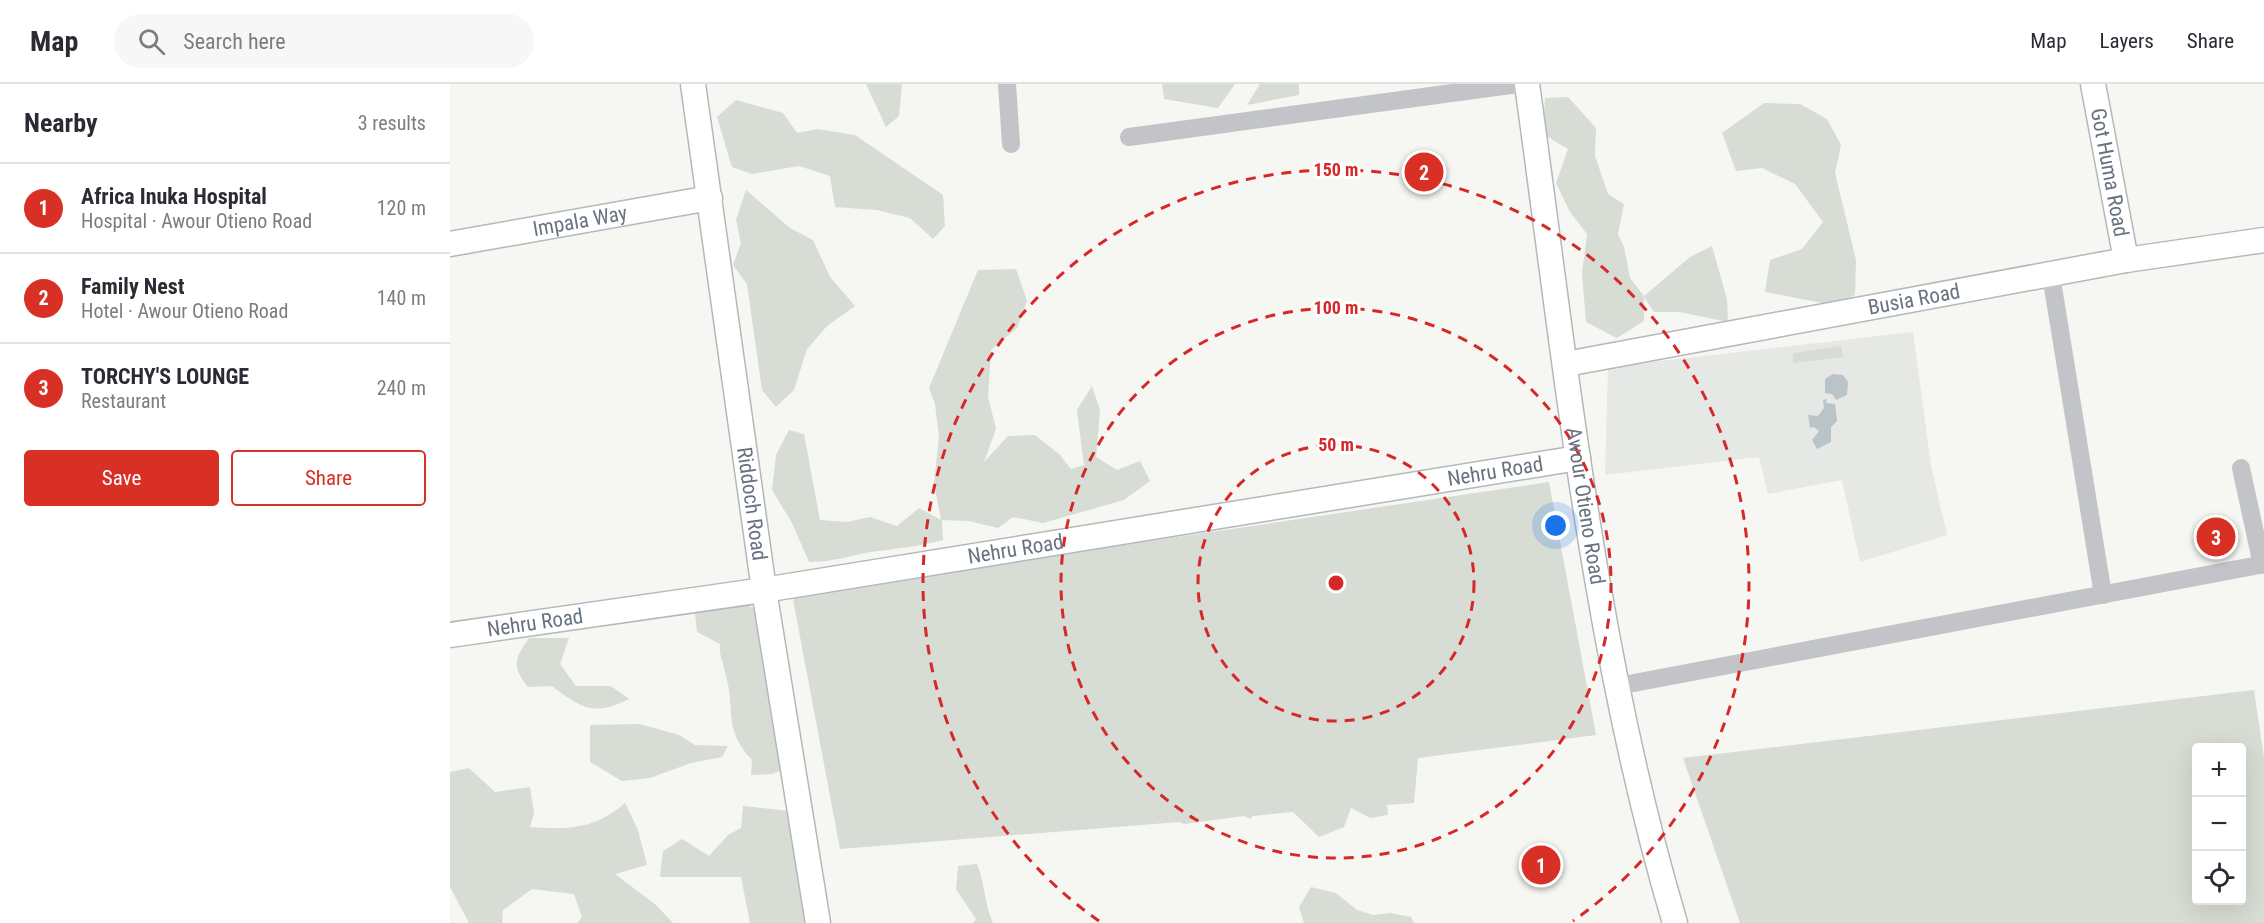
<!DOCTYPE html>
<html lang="en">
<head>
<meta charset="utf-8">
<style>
	:root { --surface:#fff; --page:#f7f7f7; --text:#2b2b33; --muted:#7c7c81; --line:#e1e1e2; --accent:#d93025 }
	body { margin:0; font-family:"Roboto Condensed",sans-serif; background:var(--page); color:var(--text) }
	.controls { position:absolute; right:18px; bottom:18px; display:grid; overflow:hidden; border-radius:6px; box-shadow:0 6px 24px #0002 }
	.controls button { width:54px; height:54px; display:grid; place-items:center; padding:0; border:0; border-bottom:2px solid var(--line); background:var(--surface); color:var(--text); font:30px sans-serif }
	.you { position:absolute; left:1106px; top:442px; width:21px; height:21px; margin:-15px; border:4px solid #fff; border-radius:50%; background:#1a73e8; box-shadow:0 0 0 9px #1a73e833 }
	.badge { display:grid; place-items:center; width:39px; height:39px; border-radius:50%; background:var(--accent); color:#fff; font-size:20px; font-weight:700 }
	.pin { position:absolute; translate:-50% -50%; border:3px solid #fff; box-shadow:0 2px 6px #0006 }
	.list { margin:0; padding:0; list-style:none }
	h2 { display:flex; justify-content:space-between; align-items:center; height:78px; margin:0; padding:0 24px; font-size:26px }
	h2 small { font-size:20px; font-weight:400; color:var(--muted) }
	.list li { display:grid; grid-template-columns:39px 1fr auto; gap:18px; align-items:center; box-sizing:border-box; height:90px; padding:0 24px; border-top:2px solid var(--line) }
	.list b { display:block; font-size:22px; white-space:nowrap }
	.list p { margin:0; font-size:20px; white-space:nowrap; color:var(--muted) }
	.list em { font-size:20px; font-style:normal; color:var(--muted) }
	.actions { display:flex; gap:12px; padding:18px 24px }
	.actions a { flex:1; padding:14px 0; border:2px solid var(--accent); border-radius:6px; text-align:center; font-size:21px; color:var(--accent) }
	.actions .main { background:var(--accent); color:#fff }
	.icon { flex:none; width:33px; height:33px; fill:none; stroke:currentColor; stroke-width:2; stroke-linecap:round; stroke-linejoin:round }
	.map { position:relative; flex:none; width:1814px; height:839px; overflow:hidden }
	header { display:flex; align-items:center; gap:36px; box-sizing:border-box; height:84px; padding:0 30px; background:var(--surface); border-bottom:2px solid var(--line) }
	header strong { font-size:28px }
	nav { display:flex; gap:33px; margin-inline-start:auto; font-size:21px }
	.search { width:420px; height:54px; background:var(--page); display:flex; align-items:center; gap:15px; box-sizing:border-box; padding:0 21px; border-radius:33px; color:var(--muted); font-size:22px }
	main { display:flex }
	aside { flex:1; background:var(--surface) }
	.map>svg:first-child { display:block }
	.built { fill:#e6e8e6 }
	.green { fill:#d7dcd4; fill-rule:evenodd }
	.water { fill:#bac3c7 }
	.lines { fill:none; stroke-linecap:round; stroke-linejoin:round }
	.secondary-casing { stroke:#b4b8bc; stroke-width:27 }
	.street { stroke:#c2c4c8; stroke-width:18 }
	.secondary { stroke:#fff; stroke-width:24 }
	.ring { fill:none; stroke:#d62828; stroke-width:3; stroke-dasharray:10 8 }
	.labels { text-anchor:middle; stroke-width:6; stroke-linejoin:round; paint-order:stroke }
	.street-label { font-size:21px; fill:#687381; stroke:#fff }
	.centre { fill:#d62828; stroke:#fff; stroke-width:3 }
	.ring-label { font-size:18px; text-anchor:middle; font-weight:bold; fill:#d62828; stroke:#fff; stroke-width:6; stroke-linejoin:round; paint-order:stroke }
</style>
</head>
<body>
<header>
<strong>Map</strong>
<div class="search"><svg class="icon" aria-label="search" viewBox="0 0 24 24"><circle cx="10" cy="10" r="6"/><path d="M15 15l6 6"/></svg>Search here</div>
<nav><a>Map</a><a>Layers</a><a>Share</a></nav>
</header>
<main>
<aside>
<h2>Nearby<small>3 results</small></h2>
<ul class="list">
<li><span class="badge">1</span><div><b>Africa Inuka Hospital</b><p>Hospital · Awour Otieno Road</p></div><em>120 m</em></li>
<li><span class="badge">2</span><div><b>Family Nest</b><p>Hotel · Awour Otieno Road</p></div><em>140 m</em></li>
<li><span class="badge">3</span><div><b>TORCHY'S LOUNGE</b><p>Restaurant</p></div><em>240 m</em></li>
</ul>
<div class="actions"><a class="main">Save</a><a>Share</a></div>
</aside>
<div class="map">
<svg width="1814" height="839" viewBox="0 0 1814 839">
	<rect width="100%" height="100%" fill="#f6f6f3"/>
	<path class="built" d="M 1463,248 L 1481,381 L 1497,451 L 1410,478 L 1392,396 L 1318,410 L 1309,373 L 1155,391 L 1158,283 Z"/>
	<path class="green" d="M 416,0 L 452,0 L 449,32 L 436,43 Z
		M 712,0 L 785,0 L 768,24 L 714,15 Z
		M 810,0 L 849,0 L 849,11 L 797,21 Z
		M 1118,13 L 1146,44 L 1145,72 L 1158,110 L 1174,120 L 1168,150 L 1174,163 L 1180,194 L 1194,212 L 1240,173 L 1262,162 L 1277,215 L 1278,238 L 1230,228 L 1204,228 L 1194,213 L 1194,237 L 1167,254 L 1136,238 L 1132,189 L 1137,150 L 1120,128 L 1106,99 L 1118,65 L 1093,50 L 1095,14 Z
		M 286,16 L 333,29 L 347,49 L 367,45 L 405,51 L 493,111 L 495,142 L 483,155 L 460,134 L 427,126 L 385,123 L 380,92 L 349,82 L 302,90 L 282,83 L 267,33 Z
		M 1314,19 L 1350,20 L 1377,35 L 1391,61 L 1385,89 L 1406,176 L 1405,211 L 1383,221 L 1315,208 L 1320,176 L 1352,165 L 1373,138 L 1345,100 L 1312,84 L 1286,87 L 1272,49 Z
		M 296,106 L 340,144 L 363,156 L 380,193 L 405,222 L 377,242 L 357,265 L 344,306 L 326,323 L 312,306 L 297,200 L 283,181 L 291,159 L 286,136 Z
		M 566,185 L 577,217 L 567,244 L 541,266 L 538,313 L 546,345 L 534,378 L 558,352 L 585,351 L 610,371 L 621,385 L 634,381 L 627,326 L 642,302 L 650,326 L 646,373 L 667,386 L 690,377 L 700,397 L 674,416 L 593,439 L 563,433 L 548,444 L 519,437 L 492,436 L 493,456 C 470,462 452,464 428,467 C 404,470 385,478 359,478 L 342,439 L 322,406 L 326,371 L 339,346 L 354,350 L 370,436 L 397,438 L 420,433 L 447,442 L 469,424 L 491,436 L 484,399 L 489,353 L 485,320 L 479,304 L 528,186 Z
		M 1391,262 L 1393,273 L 1343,279 L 1343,269 Z
		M 1099,398 L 1146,651 L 968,674 L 964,719 L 937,721 L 938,731 L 920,734 L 901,724 L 894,743 L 869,753 L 843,728 L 803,732 L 800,735 L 794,732 L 734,740 L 729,738 L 390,765 L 342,510 Z
		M 290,520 L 309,525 L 336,684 L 322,690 L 301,691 L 302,676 C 272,644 286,623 275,588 C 273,577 269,572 270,560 L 247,548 L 245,528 Z
		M 79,554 L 119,554 L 110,580 L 126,602 L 161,602 L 179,615 C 143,633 131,624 102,602 L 78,603 C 61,582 65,574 79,554 Z
		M 1804,606 L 1814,674 L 1814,839 L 1290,839 L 1233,674 ZM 1746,664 L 1792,664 L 1792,816 L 1746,816 Z
		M 190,640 L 229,651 L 245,661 L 278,662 L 272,673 L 241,679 L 200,694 L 172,697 L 140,678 L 140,641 Z
		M 19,684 L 45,708 L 80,703 L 84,729 L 80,743 C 117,746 146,745 175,719 L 188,746 L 197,781 L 165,790 L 206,821 L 223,839 L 127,839 L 132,833 L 124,810 L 82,805 L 53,826 L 52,839 L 19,839 L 0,803 L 0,688 Z
		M 293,722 L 340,727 L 358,839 L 300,839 L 291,793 L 210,793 L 213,767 L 232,755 L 259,772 L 278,751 L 291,744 Z
		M 527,780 C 535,799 534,819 543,839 L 523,839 L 526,835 L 506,805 L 508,782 Z
		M 861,803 L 886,809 L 907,826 L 923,831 L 941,829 L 961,833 L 964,839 L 854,839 L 849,823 Z"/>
	<path class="water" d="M 1383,290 L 1393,291 L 1398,298 L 1397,311 L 1386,316 L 1382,310 L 1375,309 L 1375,295 Z
		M 1377,315 L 1376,319 L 1385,320 L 1387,337 L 1381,343 L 1381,358 L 1367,365 L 1362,356 L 1369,347 L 1364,343 L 1360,344 L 1358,331 L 1368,332 L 1374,324 L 1373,316 Z"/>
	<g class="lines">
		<defs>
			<g id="secondary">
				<path id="s1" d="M 243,0 L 314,506 L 368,839"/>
				<path id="s2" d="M 1077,0 C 1116,281 1144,567 1225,839"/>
				<path id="s3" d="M 1643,0 L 1676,176"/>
				<path id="s4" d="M 0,160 L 260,114"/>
				<path id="s5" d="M 1116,280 L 1676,176 L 1814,156"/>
				<path id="s6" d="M 0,551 L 314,506 L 1128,374"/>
			</g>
		</defs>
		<use href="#secondary" class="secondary-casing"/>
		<path class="street" d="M 557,0 L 561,60
			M 679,53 L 1068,0
			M 1601,191 L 1653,511
			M 1791,384 L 1812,481
			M 1168,602 L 1814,480"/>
		<use href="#secondary" class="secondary"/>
	</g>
	<g class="ring">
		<circle cx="886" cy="499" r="138"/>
		<circle cx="886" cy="499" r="275"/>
		<path d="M649 837A413 413 0 1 1 1123 837"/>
	</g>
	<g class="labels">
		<g class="street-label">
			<text dy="7" stroke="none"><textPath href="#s3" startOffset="90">Got Huma Road</textPath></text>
			<text dy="7" stroke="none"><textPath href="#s4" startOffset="132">Impala Way</textPath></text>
			<text dy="7" stroke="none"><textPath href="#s5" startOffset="354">Busia Road</textPath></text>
			<text dy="7" stroke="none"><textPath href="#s6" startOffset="1058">Nehru Road</textPath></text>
			<text dy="7" stroke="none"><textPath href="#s1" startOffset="424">Riddoch Road</textPath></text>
			<text dy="7" stroke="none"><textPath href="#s2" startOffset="426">Awour Otieno Road</textPath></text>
			<text dy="7" stroke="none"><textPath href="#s6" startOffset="572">Nehru Road</textPath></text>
			<text dy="7" stroke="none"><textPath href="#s6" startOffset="86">Nehru Road</textPath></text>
		</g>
	</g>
	<circle cx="886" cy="499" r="9" class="centre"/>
	<g class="ring-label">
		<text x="886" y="92">150 m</text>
		<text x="886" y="230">100 m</text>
		<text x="886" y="367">50 m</text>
	</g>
</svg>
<div class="controls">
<button>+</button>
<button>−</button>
<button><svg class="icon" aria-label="locate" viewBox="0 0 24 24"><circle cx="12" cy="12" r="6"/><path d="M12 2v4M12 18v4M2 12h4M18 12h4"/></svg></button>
</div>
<div class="you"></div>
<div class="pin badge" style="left:1091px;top:781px">1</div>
<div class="pin badge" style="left:974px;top:88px">2</div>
<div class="pin badge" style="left:1766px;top:453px">3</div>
</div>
</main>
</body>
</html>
